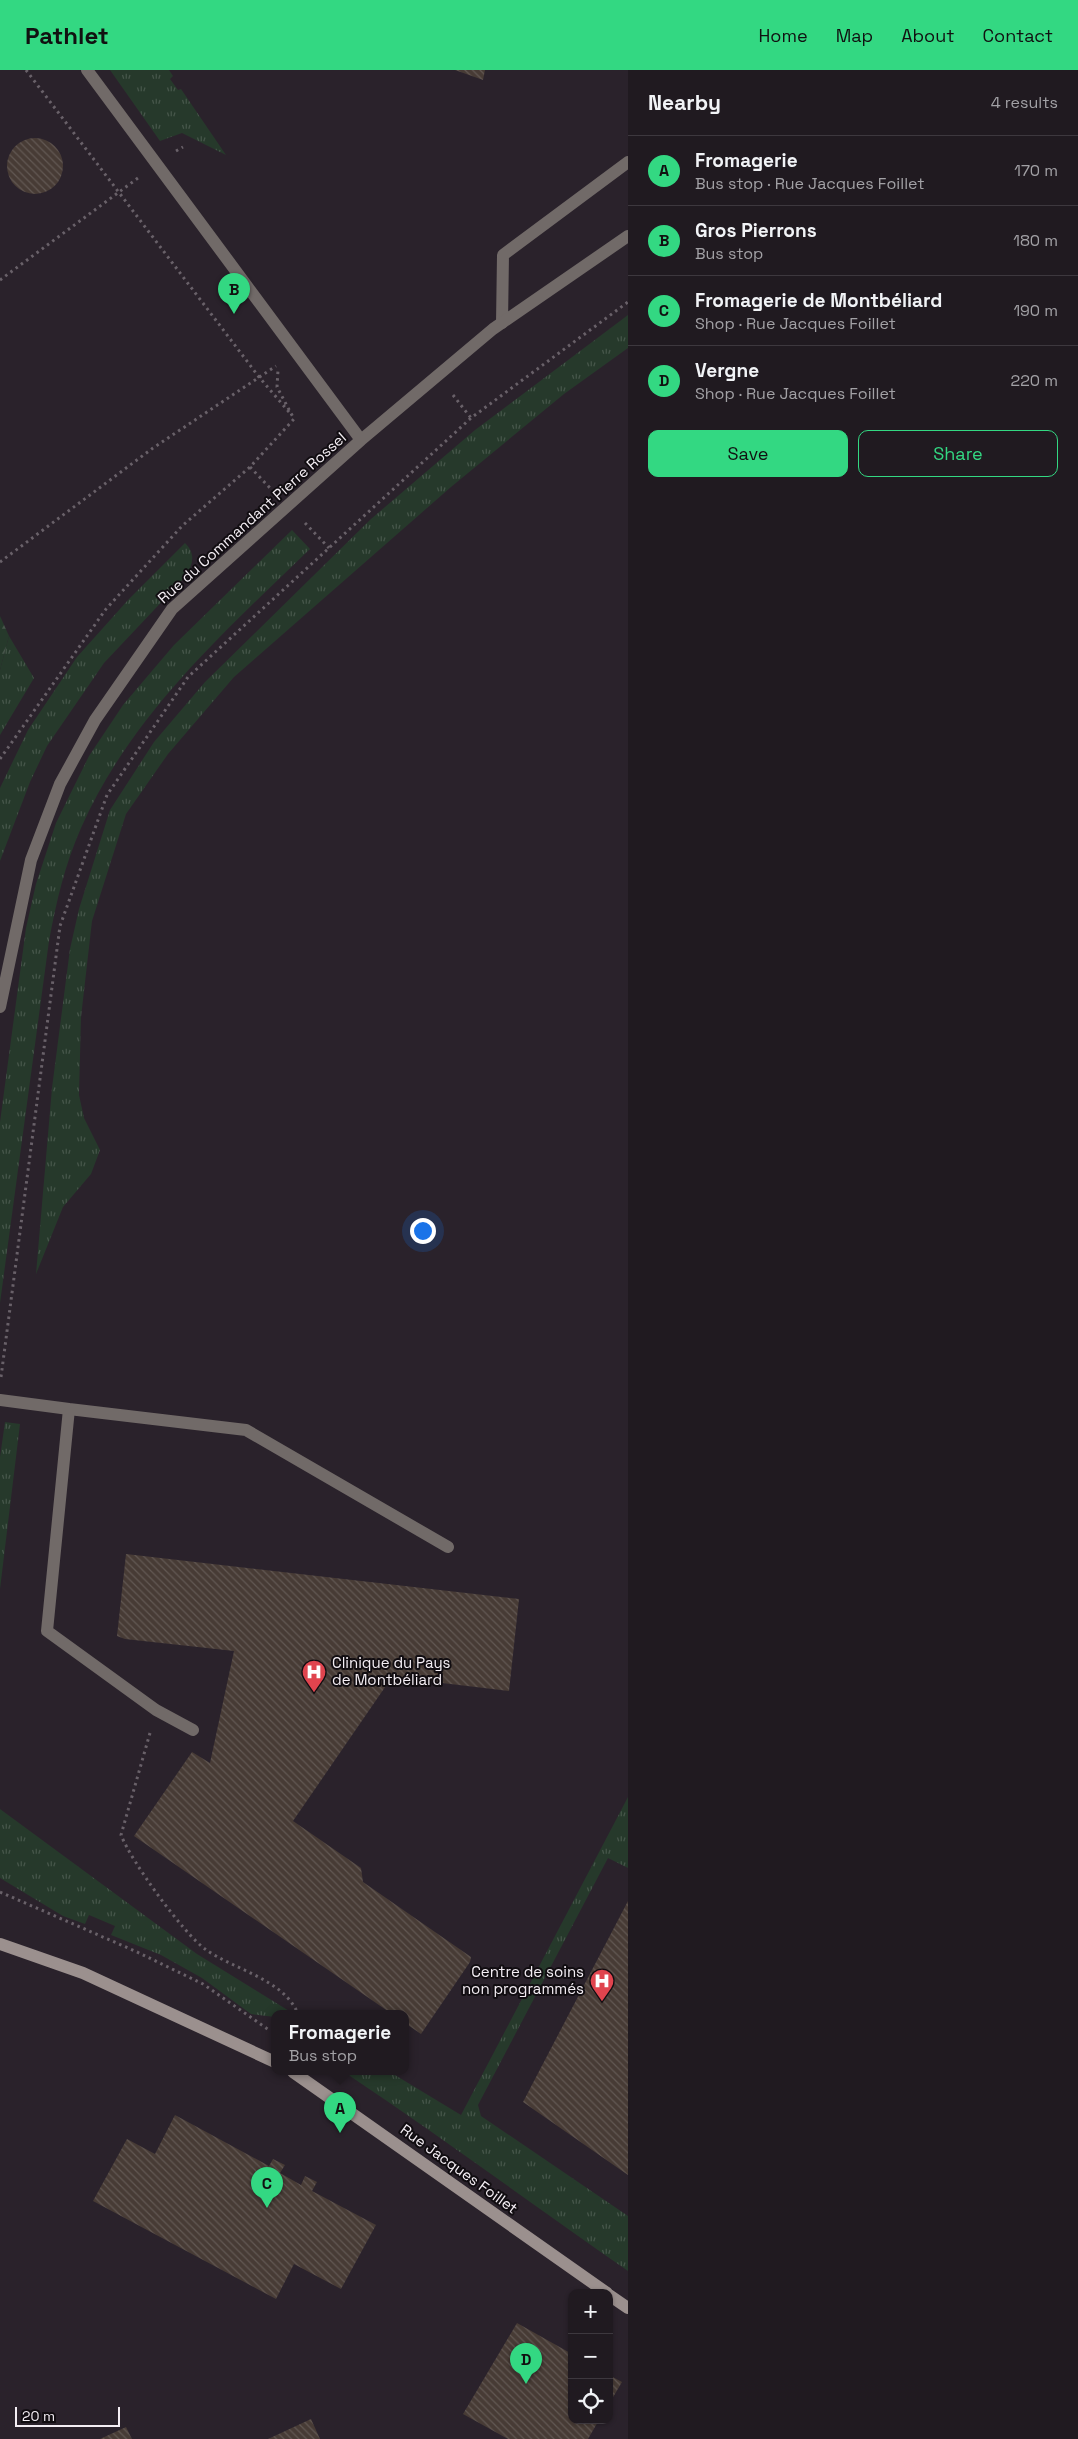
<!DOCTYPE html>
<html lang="en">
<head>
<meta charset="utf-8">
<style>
	:root { --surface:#201a20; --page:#282329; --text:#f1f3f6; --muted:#a2a1a5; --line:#3d383e; --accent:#33d882 }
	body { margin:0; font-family:"Space Grotesk",sans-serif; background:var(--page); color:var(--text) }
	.controls { position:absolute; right:15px; bottom:15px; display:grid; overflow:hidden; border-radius:10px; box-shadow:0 1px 4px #0004 }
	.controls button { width:45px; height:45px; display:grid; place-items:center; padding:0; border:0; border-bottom:1px solid var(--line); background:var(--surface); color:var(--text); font:25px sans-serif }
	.scale { position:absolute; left:15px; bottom:12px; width:105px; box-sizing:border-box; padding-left:5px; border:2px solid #f4eef4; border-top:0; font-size:14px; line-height:18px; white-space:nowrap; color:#f4eef4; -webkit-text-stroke:4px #110d11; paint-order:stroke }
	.you { position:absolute; left:422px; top:1160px; width:18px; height:18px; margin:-12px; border:4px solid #fff; border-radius:50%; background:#1a73e8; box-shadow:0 0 0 8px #1a73e833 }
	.badge { display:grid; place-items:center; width:32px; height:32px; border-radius:50%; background:var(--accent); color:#111; font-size:16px; font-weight:700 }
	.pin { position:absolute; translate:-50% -41px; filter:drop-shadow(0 1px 2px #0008) }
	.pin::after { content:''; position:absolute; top:26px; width:18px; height:15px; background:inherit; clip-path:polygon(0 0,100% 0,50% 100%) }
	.popup { position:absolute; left:271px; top:1940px; width:138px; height:65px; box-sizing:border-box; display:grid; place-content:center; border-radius:10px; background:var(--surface); filter:drop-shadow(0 1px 4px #0005); font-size:16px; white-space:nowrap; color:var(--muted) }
	.popup b { font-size:19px; color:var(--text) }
	.popup::after { content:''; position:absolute; left:50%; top:100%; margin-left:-10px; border:10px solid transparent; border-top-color:var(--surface) }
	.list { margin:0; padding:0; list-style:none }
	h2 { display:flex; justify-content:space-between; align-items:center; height:65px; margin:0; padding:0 20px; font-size:21px }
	h2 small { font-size:16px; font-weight:400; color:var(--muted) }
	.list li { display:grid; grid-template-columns:32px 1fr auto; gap:15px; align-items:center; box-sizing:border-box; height:70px; padding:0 20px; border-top:1px solid var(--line) }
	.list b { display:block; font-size:19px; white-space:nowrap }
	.list p { margin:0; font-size:16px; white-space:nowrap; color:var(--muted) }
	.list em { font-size:16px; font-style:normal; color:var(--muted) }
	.actions { display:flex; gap:10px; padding:15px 20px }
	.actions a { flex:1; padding:11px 0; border:1px solid var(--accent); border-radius:10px; text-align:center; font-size:18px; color:var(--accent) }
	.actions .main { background:var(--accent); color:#111 }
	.icon { flex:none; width:28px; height:28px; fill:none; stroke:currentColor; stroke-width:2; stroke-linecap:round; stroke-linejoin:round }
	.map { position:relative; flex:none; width:628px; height:2369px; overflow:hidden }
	header { display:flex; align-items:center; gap:30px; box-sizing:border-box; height:70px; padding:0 25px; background:var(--accent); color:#111 }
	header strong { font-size:24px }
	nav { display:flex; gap:28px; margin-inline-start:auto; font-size:18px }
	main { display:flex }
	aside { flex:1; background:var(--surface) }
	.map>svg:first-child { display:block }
	.grass { fill:url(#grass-tufts) }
	.forest { fill:url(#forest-firs) }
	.building { fill:url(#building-back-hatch) }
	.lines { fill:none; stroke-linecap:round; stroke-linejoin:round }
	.path { stroke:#696169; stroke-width:3; stroke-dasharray:2.5 4; stroke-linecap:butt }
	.service { stroke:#716a68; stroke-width:12 }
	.minor { stroke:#716a68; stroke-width:12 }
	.secondary { stroke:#9b908e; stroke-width:12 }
	.labels { text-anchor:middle; stroke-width:4; stroke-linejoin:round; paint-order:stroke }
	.street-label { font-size:15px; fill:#f4eef4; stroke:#110d11 }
	.poi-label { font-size:15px; fill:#f4eef4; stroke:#110d11; text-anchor:start }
</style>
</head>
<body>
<header>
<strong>Pathlet</strong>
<nav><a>Home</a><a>Map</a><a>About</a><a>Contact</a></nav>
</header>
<main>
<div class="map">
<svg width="628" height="2369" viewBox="0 0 628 2369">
	<defs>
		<pattern id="grass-tufts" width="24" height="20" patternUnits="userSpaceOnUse" patternTransform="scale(1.25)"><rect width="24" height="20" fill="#26392b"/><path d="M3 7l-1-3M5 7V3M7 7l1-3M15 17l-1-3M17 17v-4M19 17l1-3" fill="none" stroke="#46564a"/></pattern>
		<pattern id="forest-firs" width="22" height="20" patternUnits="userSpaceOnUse" patternTransform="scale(1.25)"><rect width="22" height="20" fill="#26392b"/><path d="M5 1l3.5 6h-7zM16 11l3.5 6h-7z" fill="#46564a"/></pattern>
		<pattern id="building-back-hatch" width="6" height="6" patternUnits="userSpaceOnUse" patternTransform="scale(1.25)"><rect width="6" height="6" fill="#473b35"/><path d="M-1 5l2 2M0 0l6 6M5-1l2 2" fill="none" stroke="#625853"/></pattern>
	</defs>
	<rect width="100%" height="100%" fill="#2a222b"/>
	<path class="grass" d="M 110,0 L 169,0 L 173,6 L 170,9 L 178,20 L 181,19 L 226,85 L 182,63 L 160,71 Z
		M 628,245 L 628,278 L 564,324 L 451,417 L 234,607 L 168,684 L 126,744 L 92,851 L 81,947 L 79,1025 L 84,1048 L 100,1080 L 91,1104 L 63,1137 L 36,1204 L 52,1018 L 70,879 L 79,839 L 110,740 L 154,672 L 205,612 L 371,449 L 475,360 Z
		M 292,460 L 310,479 C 223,563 131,645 81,758 C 65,794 56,833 49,871 L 0,1233 L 0,1052 L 26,858 L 36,814 L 56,753 L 89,686 L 123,635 L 174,575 Z
		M 185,473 C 196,484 193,494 186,506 L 104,593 L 47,676 L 30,712 L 0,791 L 0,718 L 28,660 L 77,587 L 128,530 Z
		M 9,566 L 34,608 L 0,665 L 0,600 Z
		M 5,1352 L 20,1354 L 0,1519 L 0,1387 Z
		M 628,1727 L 628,1798 L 608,1788 L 478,2035 L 481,2046 L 628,2146 L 628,2201 C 533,2135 440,2066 344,2002 L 390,2002 L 461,2045 Z
		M 0,1739 L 197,1884 L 294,1944 L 275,1944 L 275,1947 L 251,1944 L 202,1908 L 161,1885 L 111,1865 L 115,1856 L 89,1845 L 85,1854 L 63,1846 L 0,1808 Z"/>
	<path class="forest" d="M 0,546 L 9,566 L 0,600 Z"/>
	<path class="building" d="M 455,0 L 485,0 L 483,10 Z
		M7 96a28 28 0 1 1 56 0a28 28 0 1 1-56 0Z
		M 126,1484 L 519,1529 L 509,1621 L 392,1607 L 293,1751 L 361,1798 L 363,1812 L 471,1887 L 470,1892 L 421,1964 L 405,1953 L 405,1944 L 392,1944 L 134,1766 L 192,1682 L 210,1693 L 234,1581 L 125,1569 L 117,1566 Z
		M 628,1831 L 628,2105 L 523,2032 Z
		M 175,2045 L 269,2096 L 273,2089 L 285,2095 L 280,2103 L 301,2115 L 305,2106 L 317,2112 L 312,2121 L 376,2155 L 341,2219 L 294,2194 L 276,2229 L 93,2131 L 127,2069 L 155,2084 Z
		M 517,2253 L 572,2284 L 572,2350 L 599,2350 L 588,2369 L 508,2369 L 463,2344 Z
		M 609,2305 L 622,2312 L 609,2334 Z
		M 311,2349 L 320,2369 L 268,2369 Z
		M 126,2357 L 132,2369 L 100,2369 Z"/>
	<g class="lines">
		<path class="path" d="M 26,0 L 259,307 L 289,342
			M 176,81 L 183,77
			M 0,210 L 138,108
			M 453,325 L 471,348
			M 250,397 L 271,419
			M 305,453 L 329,478
			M 0,492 L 153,378 L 276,296
			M 0,689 L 106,539 L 182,456 L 250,397 L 294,349 L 277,317 L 278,300
			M 1,1307 L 60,856 L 107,725 L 188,607 L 471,348 L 628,232
			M 150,1663 L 121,1765 C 131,1791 183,1863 205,1879 C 234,1900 284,1909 298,1944
			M 0,1822 L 135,1881 L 203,1914 L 269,1960"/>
		<path class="service" d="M 502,253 L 503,185 L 628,92
			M 0,1330 L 69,1339 L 47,1561 L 156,1640 L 193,1660
			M 69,1339 L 246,1360 L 448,1477"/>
		<path class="minor" d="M 87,0 L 361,370
			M 0,937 L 31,790 L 60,714 L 95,650 L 172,539 L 361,370 L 493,259 L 628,166"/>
		<path class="secondary" d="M 0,1874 L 83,1903 L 275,1992
			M 293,2002 L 607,2223
			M 609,2225 L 628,2238"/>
	</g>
	<defs>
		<symbol id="hospital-pin" viewBox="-11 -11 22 30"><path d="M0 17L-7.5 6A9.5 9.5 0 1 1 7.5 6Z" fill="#e0444e" stroke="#110d11"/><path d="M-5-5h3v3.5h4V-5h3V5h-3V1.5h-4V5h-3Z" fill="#fff"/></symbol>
	</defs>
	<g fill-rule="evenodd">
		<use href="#hospital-pin" x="300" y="1588" width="28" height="38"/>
		<use href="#hospital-pin" x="588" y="1897" width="28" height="38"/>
	</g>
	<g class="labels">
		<g class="street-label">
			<text transform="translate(252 448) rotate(-42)" y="5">Rue du Commandant Pierre Rossel</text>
			<text transform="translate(459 2099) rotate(36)" y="5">Rue Jacques Foillet</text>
		</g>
		<g class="poi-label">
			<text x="332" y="1598">Clinique du Pays<tspan x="332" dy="17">de Montbéliard</tspan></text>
			<text x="584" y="1907" text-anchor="end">Centre de soins<tspan x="584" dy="17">non programmés</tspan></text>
		</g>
	</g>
</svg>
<div class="controls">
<button>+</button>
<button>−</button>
<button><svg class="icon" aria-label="locate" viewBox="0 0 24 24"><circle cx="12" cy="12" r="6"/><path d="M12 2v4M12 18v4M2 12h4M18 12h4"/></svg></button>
</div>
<div class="scale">20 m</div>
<div class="you"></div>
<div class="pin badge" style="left:340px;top:2063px">A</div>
<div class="popup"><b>Fromagerie</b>Bus stop</div>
<div class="pin badge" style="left:234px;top:244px">B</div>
<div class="pin badge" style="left:267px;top:2138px">C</div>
<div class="pin badge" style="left:526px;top:2314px">D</div>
</div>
<aside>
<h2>Nearby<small>4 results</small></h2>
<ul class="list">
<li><span class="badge">A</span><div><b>Fromagerie</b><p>Bus stop · Rue Jacques Foillet</p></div><em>170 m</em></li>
<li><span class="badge">B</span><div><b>Gros Pierrons</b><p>Bus stop</p></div><em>180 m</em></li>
<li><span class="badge">C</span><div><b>Fromagerie de Montbéliard</b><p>Shop · Rue Jacques Foillet</p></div><em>190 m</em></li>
<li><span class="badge">D</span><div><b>Vergne</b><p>Shop · Rue Jacques Foillet</p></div><em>220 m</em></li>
</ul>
<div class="actions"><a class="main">Save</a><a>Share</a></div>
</aside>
</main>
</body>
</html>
